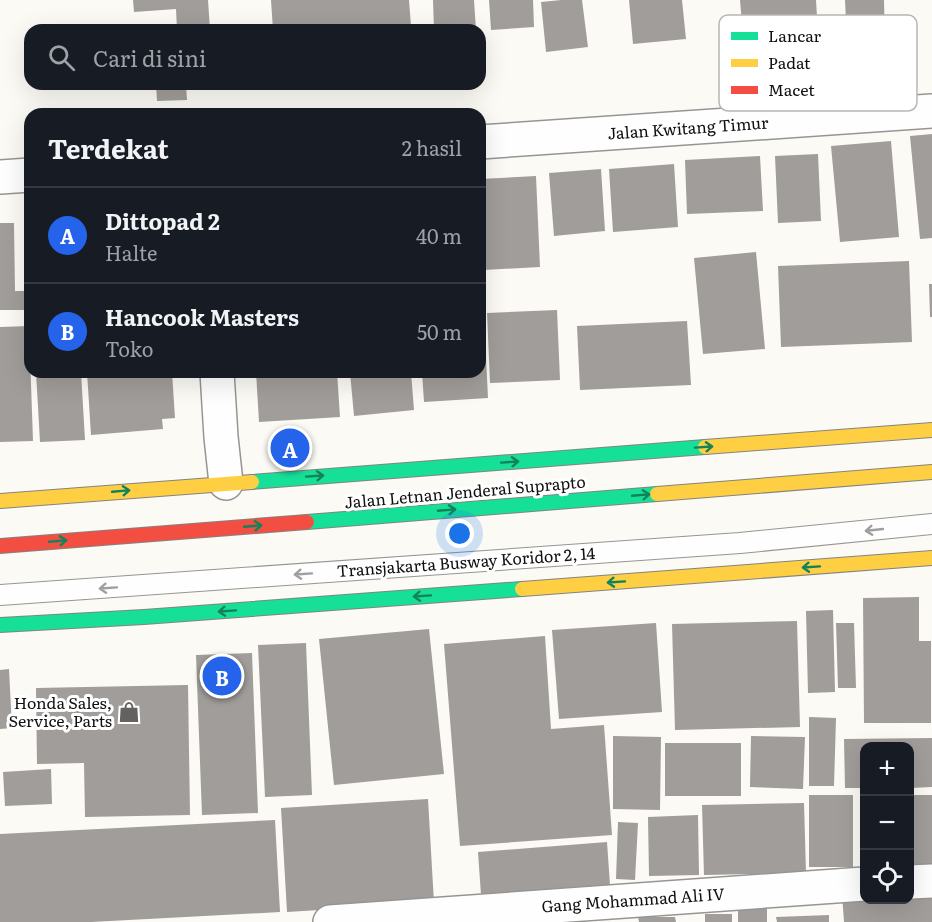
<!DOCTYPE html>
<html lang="id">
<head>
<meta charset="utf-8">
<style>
	:root { --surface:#171b24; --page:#20242c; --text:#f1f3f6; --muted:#9ea1a6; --line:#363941; --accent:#2563eb }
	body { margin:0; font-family:Literata,serif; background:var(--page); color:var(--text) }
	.controls { position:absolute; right:18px; bottom:18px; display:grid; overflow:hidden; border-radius:12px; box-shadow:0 6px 24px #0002 }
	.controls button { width:54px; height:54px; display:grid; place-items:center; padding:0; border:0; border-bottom:2px solid var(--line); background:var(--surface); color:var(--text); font:30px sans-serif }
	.you { position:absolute; left:460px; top:534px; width:21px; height:21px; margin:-15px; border:4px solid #fff; border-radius:50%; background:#1a73e8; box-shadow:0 0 0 9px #1a73e833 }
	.badge { display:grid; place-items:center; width:39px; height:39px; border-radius:50%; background:var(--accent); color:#fff; font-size:20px; font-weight:700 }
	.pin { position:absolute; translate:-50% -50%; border:3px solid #fff; box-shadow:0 2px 6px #0006 }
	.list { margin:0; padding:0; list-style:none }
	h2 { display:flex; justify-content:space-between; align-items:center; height:78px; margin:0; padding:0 24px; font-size:26px }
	h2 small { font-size:20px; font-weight:400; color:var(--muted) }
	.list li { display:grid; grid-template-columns:39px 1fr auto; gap:18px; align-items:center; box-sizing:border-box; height:96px; padding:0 24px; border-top:2px solid var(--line) }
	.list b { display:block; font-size:22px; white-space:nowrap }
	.list p { margin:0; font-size:20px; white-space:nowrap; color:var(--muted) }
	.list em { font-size:20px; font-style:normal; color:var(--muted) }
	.icon { flex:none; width:33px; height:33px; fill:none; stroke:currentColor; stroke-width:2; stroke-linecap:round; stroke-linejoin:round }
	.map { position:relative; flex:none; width:932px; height:922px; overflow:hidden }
	.search { position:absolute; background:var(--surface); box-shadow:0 6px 24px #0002; left:24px; top:24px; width:462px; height:66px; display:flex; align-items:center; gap:15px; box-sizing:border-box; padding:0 21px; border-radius:18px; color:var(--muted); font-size:22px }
	.panel { position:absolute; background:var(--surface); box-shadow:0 6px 24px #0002; left:24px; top:108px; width:462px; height:270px; border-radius:18px }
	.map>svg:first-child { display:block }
	.building { fill:#a09d9a }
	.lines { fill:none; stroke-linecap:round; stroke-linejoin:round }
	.lane-casing { stroke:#969593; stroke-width:22 }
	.street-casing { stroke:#969593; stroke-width:36 }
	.fast-casing { stroke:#848380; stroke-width:16 }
	.slow-casing { stroke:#848380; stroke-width:16 }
	.jam-casing { stroke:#848380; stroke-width:16 }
	.lane { stroke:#fffefe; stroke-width:20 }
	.street { stroke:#fffefe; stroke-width:33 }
	.fast { stroke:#16e098; stroke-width:14 }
	.slow { stroke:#ffcf43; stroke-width:14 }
	.jam { stroke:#f24e42; stroke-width:14 }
	.oneway { stroke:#13825b }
	.oneway2 { stroke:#9f9f9f }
	.labels { text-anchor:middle; stroke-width:6; stroke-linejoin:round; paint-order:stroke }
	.street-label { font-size:16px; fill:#101010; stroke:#fff }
	.poi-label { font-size:16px; fill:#101010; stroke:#fff; text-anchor:end }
	.key { fill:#fff; stroke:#b7b7b7; stroke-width:1.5 }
	.key-label { font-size:16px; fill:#101010 }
</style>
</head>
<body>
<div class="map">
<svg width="932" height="922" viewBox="0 0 932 922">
	<rect width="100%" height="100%" fill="#fcfaf5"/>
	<path class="building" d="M 133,0 L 208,0 L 210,30 L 177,30 L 176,9 L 134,12 Z
		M 271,0 L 409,0 L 411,26 L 352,30 L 273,30 Z
		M 433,0 L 474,0 L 476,30 L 434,30 Z
		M 489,0 L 533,0 L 534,27 L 491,30 Z
		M 561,0 L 582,0 L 588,47 L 546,52 L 541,2 Z
		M 629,0 L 682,0 L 686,39 L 633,44 Z
		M 740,0 L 816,0 L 817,17 L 742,24 Z
		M 845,0 L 884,0 L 885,42 L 847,43 Z
		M 63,84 L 101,84 L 101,89 L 63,90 Z
		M 156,84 L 186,84 L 187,100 L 157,101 Z
		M 932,134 L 932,238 L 920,239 L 910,136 Z
		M 891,141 L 899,237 L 840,242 L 831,146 Z
		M 818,154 L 821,221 L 778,223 L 775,156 Z
		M 760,156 L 763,211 L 687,214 L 685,160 Z
		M 674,164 L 678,227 L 613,232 L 609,169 Z
		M 601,169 L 605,231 L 554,236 L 549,173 Z
		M 536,176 L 540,267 L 484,270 L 480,179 Z
		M 0,223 L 14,223 L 15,291 L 25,291 L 25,310 L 0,310 Z
		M 756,252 L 765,349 L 703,354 L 694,258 Z
		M 909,261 L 912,342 L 781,347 L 778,266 Z
		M 929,284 L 932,284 L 932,317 L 930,317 Z
		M 480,296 L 483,296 L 488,398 L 424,402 L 422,372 L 480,372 Z
		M 557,310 L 560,380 L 490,383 L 487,313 Z
		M 687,321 L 691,385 L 580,390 L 577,326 Z
		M 29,326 L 33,441 L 0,442 L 0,327 Z
		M 36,372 L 81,372 L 85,440 L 40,442 Z
		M 87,372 L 172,372 L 175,418 L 162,419 L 163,429 L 91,435 Z
		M 256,372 L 337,372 L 340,417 L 259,422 Z
		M 350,372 L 411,372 L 414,410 L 354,416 Z
		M 919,597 L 919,641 L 931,641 L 931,723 L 864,723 L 863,598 Z
		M 833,610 L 835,692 L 808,693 L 806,611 Z
		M 797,621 L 800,727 L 675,730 L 672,624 Z
		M 656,623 L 662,712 L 559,719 L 552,630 Z
		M 836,623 L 854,623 L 856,688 L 838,688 Z
		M 429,629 L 444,774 L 334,785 L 319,639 Z
		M 545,636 L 551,729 L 604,725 L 612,835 L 460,846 L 444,644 Z
		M 306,643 L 312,795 L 265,797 L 258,645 Z
		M 252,653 L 258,813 L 202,815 L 196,655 Z
		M 9,669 L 12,728 L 0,729 L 0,670 Z
		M 188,685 L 190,815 L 85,817 L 84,763 L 37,764 L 36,688 Z
		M 809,717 L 836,718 L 834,786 L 809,786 Z
		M 613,736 L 661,737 L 660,810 L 613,809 Z
		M 751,736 L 805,737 L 803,789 L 750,787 Z
		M 932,738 L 932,787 L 910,788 L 910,746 L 864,746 L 864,788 L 845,788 L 844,739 Z
		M 665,743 L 741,743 L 741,796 L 665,796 Z
		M 51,769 L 52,804 L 5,806 L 3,772 Z
		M 809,795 L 853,795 L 853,867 L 809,867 Z
		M 910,795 L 932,795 L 932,868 L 910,869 Z
		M 860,796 L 864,796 L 864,870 L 861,870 Z
		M 428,799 L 434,903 L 287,912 L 281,808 Z
		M 804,803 L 806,873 L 704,875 L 702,805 Z
		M 698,815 L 699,875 L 649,876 L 648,817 Z
		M 275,820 L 280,912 L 91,922 L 0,922 L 0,834 Z
		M 618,822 L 638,823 L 635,880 L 616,879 Z
		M 607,842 L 610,885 L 481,895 L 478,852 Z
		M 932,887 L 932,922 L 844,922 L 842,893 L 864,900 L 910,900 L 910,889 Z
		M 738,901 L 767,901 L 767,922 L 738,922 Z
		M 705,914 L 732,914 L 732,922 L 705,922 Z
		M 829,915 L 829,922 L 777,922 L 776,917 Z
		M 638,917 L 675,917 L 676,922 L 639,922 Z"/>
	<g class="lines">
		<defs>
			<path id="lane" d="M 0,595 L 740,543 L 932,524"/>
			<path id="street" d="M 480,142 L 932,111
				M 0,177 L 30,175
				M 217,372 L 221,437 L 226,483
				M 910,882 L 932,881
				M 330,922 L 864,884"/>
			<path id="fast" d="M 252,482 L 705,447
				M 307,522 L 657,494
				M 0,625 L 144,617 L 522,589"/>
			<path id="slow" d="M 705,447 L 932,430
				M 657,494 L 932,472
				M 0,501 L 252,482
				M 522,589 L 932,558"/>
			<path id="jam" d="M 0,546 L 307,522"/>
		</defs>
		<use href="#lane" class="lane-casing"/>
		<use href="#street" class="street-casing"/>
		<use href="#fast" class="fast-casing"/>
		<use href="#slow" class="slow-casing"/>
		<use href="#jam" class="jam-casing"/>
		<use href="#lane" class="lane"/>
		<use href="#street" class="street"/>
		<use href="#fast" class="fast"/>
		<use href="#slow" class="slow"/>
		<use href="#jam" class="jam"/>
	</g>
	<defs><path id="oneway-shaft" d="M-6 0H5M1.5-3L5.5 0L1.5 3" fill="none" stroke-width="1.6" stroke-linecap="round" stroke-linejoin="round" transform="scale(1.5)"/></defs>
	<g class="oneway">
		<use href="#oneway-shaft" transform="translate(704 447) rotate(-4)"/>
		<use href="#oneway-shaft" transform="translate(510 462) rotate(-4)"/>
		<use href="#oneway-shaft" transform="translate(315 476) rotate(-4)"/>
		<use href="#oneway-shaft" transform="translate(121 491) rotate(-5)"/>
		<use href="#oneway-shaft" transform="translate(641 495) rotate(-5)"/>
		<use href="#oneway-shaft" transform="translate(447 510) rotate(-5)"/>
		<use href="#oneway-shaft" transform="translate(253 526) rotate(-5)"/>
		<use href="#oneway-shaft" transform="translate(58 541) rotate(-5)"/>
		<use href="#oneway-shaft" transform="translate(811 567) rotate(176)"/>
		<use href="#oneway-shaft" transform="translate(616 582) rotate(176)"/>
		<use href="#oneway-shaft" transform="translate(422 596) rotate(176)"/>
		<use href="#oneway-shaft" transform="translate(227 611) rotate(176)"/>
	</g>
	<g class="oneway2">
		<use href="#oneway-shaft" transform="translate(874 530) rotate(174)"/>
		<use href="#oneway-shaft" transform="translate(303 574) rotate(176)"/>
		<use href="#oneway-shaft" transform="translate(108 588) rotate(176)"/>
	</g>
	<defs>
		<symbol id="shop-bare" viewBox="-9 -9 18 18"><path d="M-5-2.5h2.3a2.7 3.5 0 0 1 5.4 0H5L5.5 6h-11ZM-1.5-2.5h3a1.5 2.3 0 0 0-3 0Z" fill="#636260" stroke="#fff" stroke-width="2.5" paint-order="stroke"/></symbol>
	</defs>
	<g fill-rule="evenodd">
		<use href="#shop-bare" x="114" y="697" width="30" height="30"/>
	</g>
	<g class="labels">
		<g class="street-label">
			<text transform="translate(688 128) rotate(-4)" y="6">Jalan Kwitang Timur</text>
			<text transform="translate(465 492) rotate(-5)" y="6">Jalan Letnan Jenderal Suprapto</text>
			<text transform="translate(466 562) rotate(-4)" y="6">Transjakarta Busway Koridor 2, 14</text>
			<text transform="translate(633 900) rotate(-4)" y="6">Gang Mohammad Ali IV</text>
		</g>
		<g class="poi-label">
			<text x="112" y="709">Honda Sales,<tspan x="112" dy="18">Service, Parts</tspan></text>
		</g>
	</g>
	<rect x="719" y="15" width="198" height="96" rx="9" class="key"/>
	<rect x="731" y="32" width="27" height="8" fill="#16e098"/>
	<rect x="731" y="59" width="27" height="8" fill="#ffcf43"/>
	<rect x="731" y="86" width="27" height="8" fill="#f24e42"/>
	<g class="key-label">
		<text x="768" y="42">Lancar</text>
		<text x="768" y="69">Padat</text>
		<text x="768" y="96">Macet</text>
	</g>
</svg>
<div class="controls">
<button>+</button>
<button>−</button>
<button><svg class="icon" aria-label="locate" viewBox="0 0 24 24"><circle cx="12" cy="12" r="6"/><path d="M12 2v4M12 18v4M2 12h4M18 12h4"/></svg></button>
</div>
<div class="you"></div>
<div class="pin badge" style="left:290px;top:448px">A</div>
<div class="pin badge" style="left:222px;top:676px">B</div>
<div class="search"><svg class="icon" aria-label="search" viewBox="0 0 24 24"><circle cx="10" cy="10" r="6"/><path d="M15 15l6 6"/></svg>Cari di sini</div>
<section class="panel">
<h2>Terdekat<small>2 hasil</small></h2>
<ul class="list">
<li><span class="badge">A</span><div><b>Dittopad 2</b><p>Halte</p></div><em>40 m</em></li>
<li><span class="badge">B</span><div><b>Hancook Masters</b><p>Toko</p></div><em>50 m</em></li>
</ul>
</section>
</div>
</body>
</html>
